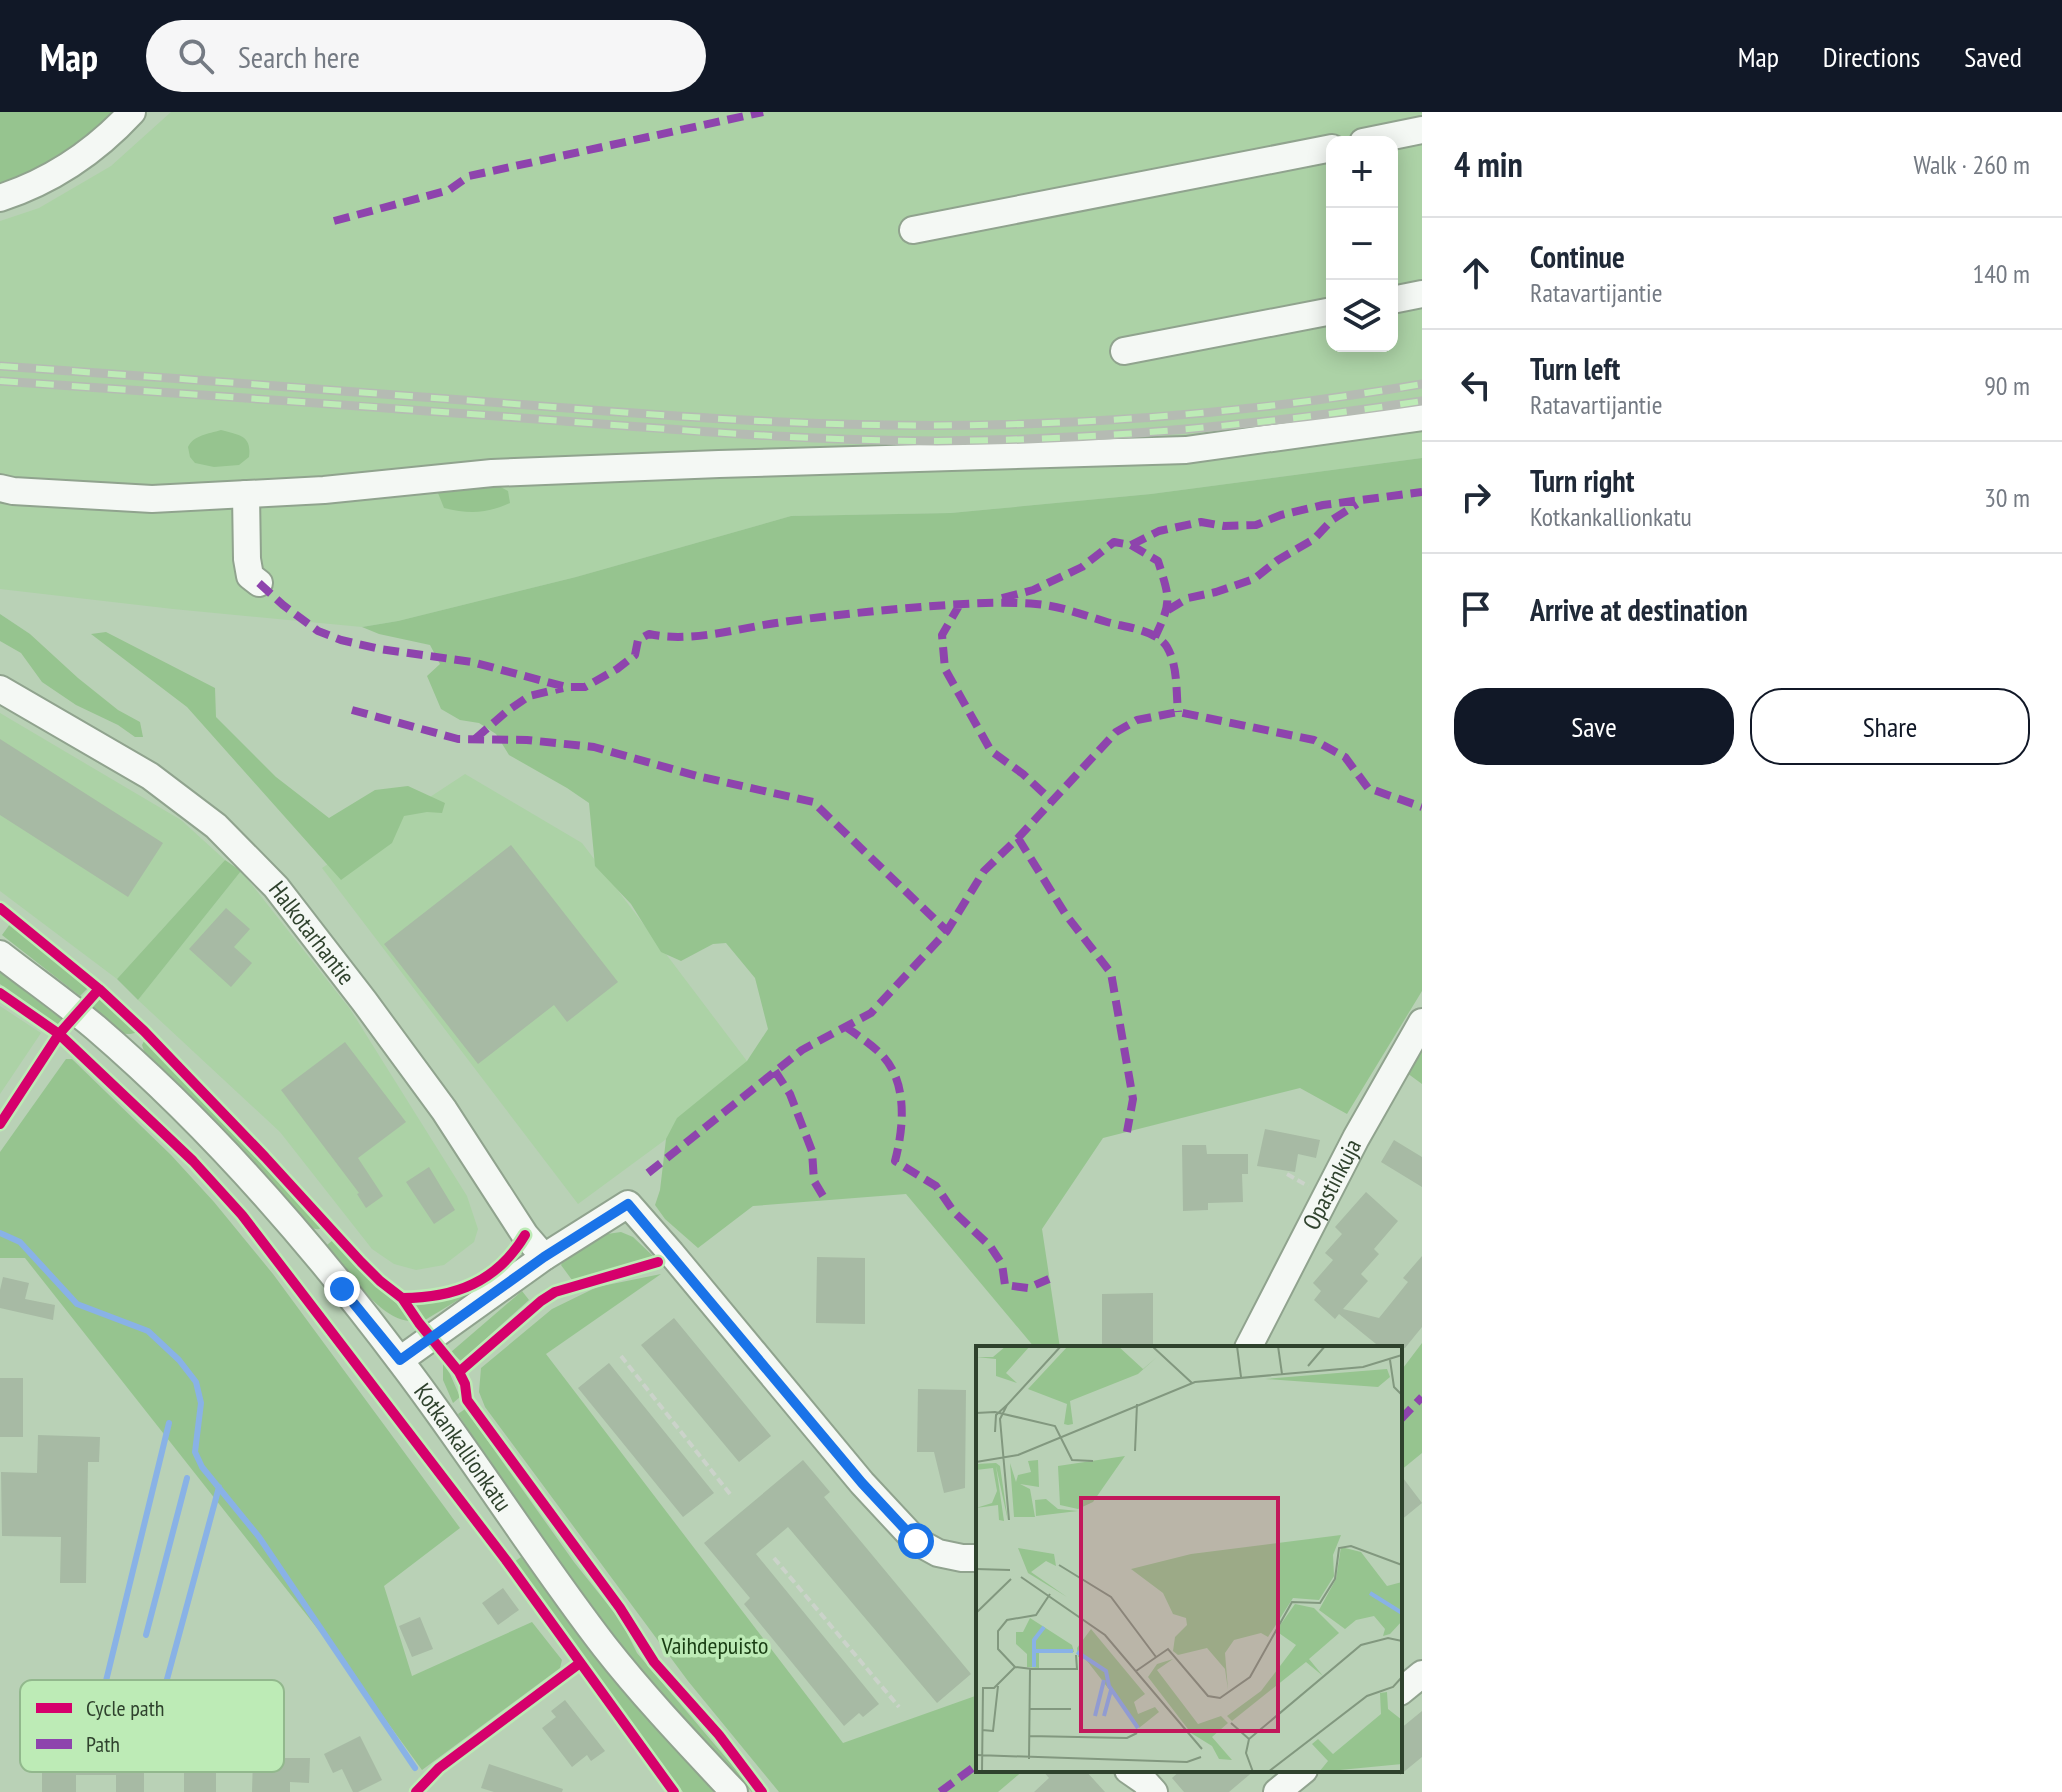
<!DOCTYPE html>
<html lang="en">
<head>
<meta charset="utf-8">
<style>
	:root { --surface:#fff; --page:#f6f6f7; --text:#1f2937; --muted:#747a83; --line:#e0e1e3; --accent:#111827 }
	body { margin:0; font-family:"PT Sans Narrow",sans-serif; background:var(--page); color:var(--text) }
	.controls { position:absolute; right:24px; top:24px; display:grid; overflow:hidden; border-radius:16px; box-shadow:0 4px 20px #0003 }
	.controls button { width:72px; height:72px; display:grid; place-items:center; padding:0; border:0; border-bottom:2px solid var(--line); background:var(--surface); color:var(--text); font:40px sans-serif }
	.stop { position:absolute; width:24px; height:24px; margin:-18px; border:6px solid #1a73e8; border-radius:50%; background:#fff }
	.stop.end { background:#1a73e8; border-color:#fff; box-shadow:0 2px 8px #0008 }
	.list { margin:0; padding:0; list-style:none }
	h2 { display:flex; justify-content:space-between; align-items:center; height:104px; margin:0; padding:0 32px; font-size:34px }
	h2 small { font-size:26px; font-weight:400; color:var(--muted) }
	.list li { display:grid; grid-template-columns:52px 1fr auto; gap:24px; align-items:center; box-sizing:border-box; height:112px; padding:0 32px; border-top:2px solid var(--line) }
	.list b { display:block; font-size:30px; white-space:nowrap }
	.list p { margin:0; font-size:26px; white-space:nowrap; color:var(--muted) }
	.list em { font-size:26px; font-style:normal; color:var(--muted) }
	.actions { display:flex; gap:16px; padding:24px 32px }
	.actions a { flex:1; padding:18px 0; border:2px solid var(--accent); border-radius:32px; text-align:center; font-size:28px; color:var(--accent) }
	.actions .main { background:var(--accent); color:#fff }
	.icon { flex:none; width:44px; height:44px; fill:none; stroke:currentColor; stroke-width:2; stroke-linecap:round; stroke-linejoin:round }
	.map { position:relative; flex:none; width:1422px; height:1680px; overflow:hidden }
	header { display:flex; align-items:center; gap:48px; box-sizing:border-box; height:112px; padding:0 40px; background:var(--accent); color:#fff }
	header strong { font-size:38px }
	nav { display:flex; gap:44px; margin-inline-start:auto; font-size:28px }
	.search { width:560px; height:72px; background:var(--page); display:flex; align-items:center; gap:20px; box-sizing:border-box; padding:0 28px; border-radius:44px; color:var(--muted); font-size:30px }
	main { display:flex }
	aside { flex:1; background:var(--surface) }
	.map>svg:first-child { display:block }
	.built { fill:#acd2a6; fill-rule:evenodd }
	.green { fill:#96c48f }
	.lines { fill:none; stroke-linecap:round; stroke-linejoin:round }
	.stream { stroke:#89b2e6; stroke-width:6 }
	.building { fill:#a7baa4 }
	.minor-casing { stroke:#90a38e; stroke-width:30 }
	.path { stroke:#cbd3ca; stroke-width:4; stroke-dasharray:8 4; stroke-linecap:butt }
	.minor { stroke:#f4f8f4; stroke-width:26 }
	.rail-casing { stroke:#b5bbb3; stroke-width:9 }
	.rail { stroke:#bdebb6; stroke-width:6; stroke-dasharray:18; stroke-linecap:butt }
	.quiet { stroke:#8e44ad; stroke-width:8; stroke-dasharray:16 8; stroke-linecap:butt }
	.cycleway-casing { stroke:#bdebb6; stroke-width:15 }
	.cycleway { stroke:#d6006c; stroke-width:10 }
	.route { stroke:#1a73e8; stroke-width:10 }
	.labels { text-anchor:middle; stroke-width:7; stroke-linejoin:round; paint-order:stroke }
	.street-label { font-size:24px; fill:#2f422d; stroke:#bdebb6 }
	.park-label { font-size:24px; fill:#193d13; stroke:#bdebb6 }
	.inset-river { fill:none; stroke:#89b2e6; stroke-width:4 }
	.inset-road { fill:none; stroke:#82987f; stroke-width:2 }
	.view { fill:#c2185b; fill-opacity:0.15; stroke:#c2185b; stroke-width:4 }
	.inset-edge { fill:none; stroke:#2f422d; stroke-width:4 }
	.key { fill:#bdebb6; stroke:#92b88d; stroke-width:2 }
	.key-label { font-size:22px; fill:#2f422d }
</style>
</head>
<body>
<header>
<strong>Map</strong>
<div class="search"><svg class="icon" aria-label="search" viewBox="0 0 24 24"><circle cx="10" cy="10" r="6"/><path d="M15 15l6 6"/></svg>Search here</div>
<nav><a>Map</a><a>Directions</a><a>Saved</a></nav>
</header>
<main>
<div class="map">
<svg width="1422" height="1680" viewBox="0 0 1422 1680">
	<rect width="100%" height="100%" fill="#b9d1b6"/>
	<path class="built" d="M 171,0 L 1422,0 L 1422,346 L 1151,382 L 951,401 L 791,404 L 576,465 L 398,509 L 362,515 L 173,497 L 0,477 L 0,109 L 39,96 L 111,54 ZM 1332,30 L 1392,30 L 1392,234 L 1332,234 Z
		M 0,601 L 181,708 L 225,748 L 117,867 L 0,779 Z
		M 465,662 L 582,731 L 756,961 L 578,1092 L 322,756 Z
		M 241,759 L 350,897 L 467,1084 L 478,1117 L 474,1130 L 444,1153 L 416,1158 L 394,1152 L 372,1137 L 280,1020 L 138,888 Z
		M 0,894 L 41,921 L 0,982 Z"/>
	<path class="green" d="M 0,0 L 119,0 L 87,32 L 0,78 Z
		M 221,318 C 239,323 252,323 249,345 L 239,353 L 214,355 L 195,351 L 190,345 L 188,335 C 194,323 208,322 221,318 Z
		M 1422,346 L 1422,879 L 1347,1002 L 1300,976 L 1103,1026 L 1042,1117 L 1060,1236 L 1035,1236 L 906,1082 L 753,1094 L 698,1136 L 665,1107 L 655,1093 L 660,1078 L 666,1027 L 677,1006 L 747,949 L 768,917 L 755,866 L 726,831 L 713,832 L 681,849 L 661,840 L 631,792 L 595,754 L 589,691 L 567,676 L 509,643 L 496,622 L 479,611 L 460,608 L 441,597 L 427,564 L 440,552 L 430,533 L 379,522 L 362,515 L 398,509 L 576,465 L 791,404 L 951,401 L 1151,382 Z
		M 455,372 L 495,372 L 508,379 L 510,391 C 485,402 469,402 444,396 L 438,381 Z
		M 0,502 L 30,522 L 78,566 L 118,598 L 140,610 L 143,625 L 135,625 L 118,613 L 76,593 L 42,570 L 21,541 L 0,529 Z
		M 106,520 L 215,576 L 216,605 L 276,665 L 329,706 L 375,678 L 408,674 L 445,691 L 442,701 L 427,700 L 404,704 L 392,731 L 341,768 L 187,595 L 91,522 Z
		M 225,748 L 241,759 L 138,888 L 117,867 Z
		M 10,812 L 88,876 L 80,884 L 2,823 Z
		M 0,860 L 64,909 L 57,916 L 0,872 Z
		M 100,886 L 137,920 C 118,929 104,907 92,895 Z
		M 145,927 L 322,1115 C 318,1119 315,1117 310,1115 L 258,1055 L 145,942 L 142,933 Z
		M 1422,936 L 1422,972 L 1407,961 Z
		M 66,947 L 72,947 L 171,1043 L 214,1090 L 273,1162 L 460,1416 L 384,1474 L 412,1564 L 532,1510 L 562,1548 L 560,1556 L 422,1658 L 343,1549 L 25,1146 L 0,1146 L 0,1040 Z
		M 621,1120 L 633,1125 L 654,1145 L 645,1150 L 576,1169 L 572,1168 L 561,1153 L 563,1149 L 600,1123 Z
		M 333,1128 L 370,1168 L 397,1192 L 410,1209 C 379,1208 346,1156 327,1133 Z
		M 661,1162 L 546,1242 L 843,1631 L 978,1583 L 978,1658 L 1024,1658 L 998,1680 L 779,1680 L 688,1569 L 485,1295 L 479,1280 L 481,1256 L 552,1197 L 597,1175 Z
		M 478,1176 L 425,1208 L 415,1194 L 419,1191 L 457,1185 Z
		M 522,1179 L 529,1188 L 461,1249 L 451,1240 Z
		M 1422,1231 L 1422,1341 L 1400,1359 L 1400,1260 Z
		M 443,1251 L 450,1262 L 460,1285 L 453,1291 L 443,1268 Z
		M 465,1297 L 574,1450 L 621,1509 L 637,1541 L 755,1680 L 752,1680 C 692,1618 634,1555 583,1485 C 539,1426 499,1364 458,1302 Z
		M 521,1445 L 589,1536 L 714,1680 L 683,1680 L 514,1450 Z"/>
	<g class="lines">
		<path class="stream" d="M 0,1121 L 20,1130 L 77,1192 L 148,1219 L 179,1248 L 196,1270 L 201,1291 L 195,1340 L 202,1355 L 259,1425 L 415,1656
			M 146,1523 L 187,1366
			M 166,1571 L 219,1375
			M 105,1573 L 169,1311"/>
	</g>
	<path class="building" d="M 0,627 L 163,731 L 128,785 L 0,703 Z
		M 511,733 L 618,870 L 567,910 L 554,893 L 478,952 L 384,832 Z
		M 226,796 L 250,817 L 234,835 L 252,851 L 231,875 L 189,837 Z
		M 345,930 L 406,1010 L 358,1046 L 383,1084 L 366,1096 L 357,1082 L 359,1081 L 281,978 Z
		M 1265,1017 L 1320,1028 L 1316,1046 L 1298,1042 L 1295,1060 L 1257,1054 Z
		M 1394,1028 L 1422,1045 L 1422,1075 L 1381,1050 Z
		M 1182,1033 L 1206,1033 L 1207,1042 L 1248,1042 L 1248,1062 L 1242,1062 L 1243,1090 L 1208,1091 L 1208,1098 L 1183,1099 Z
		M 429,1055 L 455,1098 L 434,1112 L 406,1070 Z
		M 1366,1080 L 1398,1109 L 1374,1137 L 1379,1142 L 1361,1162 L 1368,1169 L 1343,1197 L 1379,1206 L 1408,1170 L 1403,1166 L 1422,1144 L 1422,1215 L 1405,1236 L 1381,1236 L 1339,1202 L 1335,1207 L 1314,1188 L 1321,1179 L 1313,1171 L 1333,1148 L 1325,1141 L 1342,1122 L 1335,1115 Z
		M 817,1145 L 865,1146 L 865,1212 L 816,1211 Z
		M 3,1165 L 29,1171 L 25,1187 L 55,1193 L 53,1208 L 0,1196 L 0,1178 Z
		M 1153,1181 L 1153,1236 L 1102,1236 L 1102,1182 Z
		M 674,1206 L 771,1324 L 739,1350 L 641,1233 Z
		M 609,1251 L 714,1381 L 683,1405 L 578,1276 Z
		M 0,1266 L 23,1266 L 23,1325 L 0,1325 Z
		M 918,1277 L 966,1278 L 965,1376 L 944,1381 L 934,1340 L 917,1340 Z
		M 38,1323 L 100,1325 L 99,1350 L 88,1350 L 86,1471 L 60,1471 L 61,1425 L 2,1424 L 1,1360 L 37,1361 Z
		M 803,1348 L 830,1380 L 824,1385 L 971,1562 L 937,1591 L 788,1415 L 756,1442 L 879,1592 L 863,1605 L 859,1601 L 844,1614 L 744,1492 L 750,1486 L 704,1431 Z
		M 1400,1362 L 1422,1391 L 1400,1409 Z
		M 503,1476 L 519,1498 L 498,1513 L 482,1491 Z
		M 420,1505 L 433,1537 L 412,1545 L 399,1514 Z
		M 565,1588 L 605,1639 L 591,1649 L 587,1643 L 572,1655 L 542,1616 L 556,1605 L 551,1599 Z
		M 1422,1599 L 1422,1645 L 1400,1663 L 1400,1617 Z
		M 360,1624 L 382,1668 L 358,1680 L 353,1680 L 342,1657 L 333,1661 L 324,1642 Z
		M 50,1642 L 186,1644 L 186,1653 L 216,1653 L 216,1680 L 184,1680 L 184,1659 L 144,1659 L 144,1680 L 116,1680 L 116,1663 L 76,1663 L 76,1680 L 42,1680 L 42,1658 L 49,1658 Z
		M 253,1646 L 310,1646 L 309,1671 L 290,1670 L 290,1680 L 252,1680 Z
		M 489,1652 L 563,1677 L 562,1680 L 494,1680 L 481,1676 Z
		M 1042,1658 L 1085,1658 L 1105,1680 L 1034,1680 L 1049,1666 Z
		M 1181,1658 L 1255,1658 L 1229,1680 L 1184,1680 L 1172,1666 Z"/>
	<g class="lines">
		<defs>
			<g id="minor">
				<path d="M 1363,30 L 1422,18"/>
				<path d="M 0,86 C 52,69 95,40 132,0"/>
				<path d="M 913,118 L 1332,36"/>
				<path d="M 1392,188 L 1422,182"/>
				<path d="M 1124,239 L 1332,199"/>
				<path d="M 0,376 L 13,379 L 152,387 L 324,378 L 492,361 L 719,352 L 1186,338 L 1422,305"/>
				<path d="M 246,382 L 247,447 L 250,464 L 259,471"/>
				<path id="s1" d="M 0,577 L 150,664 L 216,714 L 276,775 L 364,889 L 444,998 L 525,1123 L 544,1145"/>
				<path id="s2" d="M 0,842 C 32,867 65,890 96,916 C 210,1014 311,1130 401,1250 C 472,1343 534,1443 605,1535 C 645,1586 690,1633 734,1680"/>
				<path id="s3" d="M 1248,1236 L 1356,1026 L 1422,910"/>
				<path d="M 400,1248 L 544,1145 L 628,1092 L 671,1141 L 862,1371 L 916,1429 L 938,1441 L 962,1446 L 978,1446"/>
				<path d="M 1400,1580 L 1422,1562"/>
				<path d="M 1128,1658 L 1144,1669 L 1154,1680"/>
				<path d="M 1277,1680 L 1304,1658"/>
			</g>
		</defs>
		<use href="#minor" class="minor-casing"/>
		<path class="path" d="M 93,885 L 99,877
			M 1287,1062 L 1308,1074
			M 621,1244 L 730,1382
			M 774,1446 L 899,1595"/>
		<use href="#minor" class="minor"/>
		<defs>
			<path id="rail" d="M 0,254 C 141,264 281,274 422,285 C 560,295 698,308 837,312 C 1030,318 1231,305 1422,272
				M 0,269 C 183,282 367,294 550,308 C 679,318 808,329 937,329 C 1099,328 1262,313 1422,289"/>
		</defs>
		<use href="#rail" class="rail-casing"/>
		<use href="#rail" class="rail"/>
		<path class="quiet" d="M 334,109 L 449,78 L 469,64 L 763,0
			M 1131,433 L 1159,419 L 1201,410 L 1224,414 L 1256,413 L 1281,403 L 1323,393 L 1422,380
			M 259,471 L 283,493 L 318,519 L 341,528 L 380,537 L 472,550 L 566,575 L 585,575 L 617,557 L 635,543 L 638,528 L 649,522 C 690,531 735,517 776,511 C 824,504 872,499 921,495 C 959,492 998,489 1036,492 C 1061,494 1083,503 1107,510 C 1124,515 1157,518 1167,535 C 1178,554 1176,579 1178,600
			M 1002,486 L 1033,478 L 1082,455 L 1114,430 L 1131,433 L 1158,449 C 1170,487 1172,489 1155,525
			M 960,492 L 942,523 L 945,557 L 991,639 L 1023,662 L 1052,689
			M 1168,498 L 1188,486 L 1216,480 L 1254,467 L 1278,448 L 1314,427 L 1332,408 L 1357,392
			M 352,598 L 458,627 L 527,628 L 594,635 L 697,664 L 813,690 L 947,819
			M 475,627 L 506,600 L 529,584 L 563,576
			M 1018,726 L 1066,803 L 1111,861 L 1133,987 L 1127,1020
			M 846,915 C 857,923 871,932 881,942 C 908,969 904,1015 895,1049 L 936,1074 L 954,1100 L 990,1134 L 1002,1152 L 1005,1173 L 1028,1176 L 1049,1167
			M 775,959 L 790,982 L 812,1039 L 814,1069 L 826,1089
			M 648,1061 L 802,938 L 871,901 L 947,819 L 984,759 L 1018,726 L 1116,620 L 1137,608 L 1178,600 L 1314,628 L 1345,645 L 1368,676 L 1422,695
			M 1400,1308 L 1422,1285
			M 940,1680 L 978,1652"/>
		<defs>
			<path id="cycleway" d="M 0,796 L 99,877 L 144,919 L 265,1045 L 361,1150 L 380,1169 L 402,1186 L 419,1211 L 459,1260 L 465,1272 L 467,1288 L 620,1496 L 654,1550 L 719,1623 L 762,1680
				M 0,881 L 59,922 L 193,1049 L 242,1103 L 506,1448 L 674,1680
				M 0,1012 L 59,922 L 99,877
				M 402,1186 C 455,1186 497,1170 525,1123
				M 459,1260 L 541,1189 L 555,1180 L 658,1150
				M 416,1680 L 439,1656 L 580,1551"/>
		</defs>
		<use href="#cycleway" class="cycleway-casing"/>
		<use href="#cycleway" class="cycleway"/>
	</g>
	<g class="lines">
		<path class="route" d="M 342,1177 L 400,1248 L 544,1145 L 628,1092 L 862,1371 L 916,1429"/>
	</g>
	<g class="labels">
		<g class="street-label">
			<text dy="8" stroke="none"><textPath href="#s1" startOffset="400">Halkotarhantie</textPath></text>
			<text dy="8" stroke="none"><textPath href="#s3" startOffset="184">Opastinkuja</textPath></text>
			<text dy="8" stroke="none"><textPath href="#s2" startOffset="680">Kotkankallionkatu</textPath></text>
		</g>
		<g class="park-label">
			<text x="715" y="1542">Vaihdepuisto</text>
		</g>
	</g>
	<g transform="translate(976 1234)">
		<rect width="426" height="426" fill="#b9d1b6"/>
		<path d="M 30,0 L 54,0 L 30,27 L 41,37 L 20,30 L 20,13 L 0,11 L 17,11 ZM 92,0 L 142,0 L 167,23 L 181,11 L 162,28 L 94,55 L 97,78 L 92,79 L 88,78 L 91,58 L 52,43 ZM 411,23 L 414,31 L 402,41 L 289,33 ZM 149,110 L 117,156 L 102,163 L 84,159 L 82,120 ZM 62,114 L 63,141 L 44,138 L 54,143 L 59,171 L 38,171 L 34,117 L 40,136 L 42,129 L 55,126 L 52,115 ZM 20,117 L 24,120 L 32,175 L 20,120 L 28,175 L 23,174 L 22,159 L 0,162 L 16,157 L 21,145 L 17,122 L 0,124 L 0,118 ZM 70,153 L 82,163 L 102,165 L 60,170 L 59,154 ZM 365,189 L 357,209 L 358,230 L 343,254 L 317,252 L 292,291 L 285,287 L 258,294 L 249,307 L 252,344 L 249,323 L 231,302 L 202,309 L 197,305 L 199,291 L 211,279 L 210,272 L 197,268 L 187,247 L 155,223 L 215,208 ZM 365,201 L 385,206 L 411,240 L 426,236 L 426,275 L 414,288 L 407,290 L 409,283 L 398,270 L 380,274 L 369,283 L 343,264 L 360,233 ZM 42,202 L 78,208 L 80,220 L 70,215 L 55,226 L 91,251 L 52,227 ZM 319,258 L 338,262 L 363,287 L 333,313 L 347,330 L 330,316 L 256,375 L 251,370 L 285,345 L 320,299 L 300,285 ZM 54,272 L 96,299 L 98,306 L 63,306 L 63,322 L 51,321 L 51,308 L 40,298 L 40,286 L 47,286 ZM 115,283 L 169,348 L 158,356 L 162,368 L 179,361 L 183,366 L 163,382 L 108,311 L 102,311 L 101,302 ZM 197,313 L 181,324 L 222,378 L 245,370 L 252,377 L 236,391 L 256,414 L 243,413 L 236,400 L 215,387 L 172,331 L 181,318 ZM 411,346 L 412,363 L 426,374 L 426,418 L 343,426 L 352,415 L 336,398 L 342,393 L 357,408 L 405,368 L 404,347 Z" fill="#96c48f"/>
		<path class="inset-river" d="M 394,247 L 426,267M 59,305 L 97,305M 101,306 L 130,325 L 133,340 L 162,382M 58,321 L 58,294 L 68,281M 119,370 L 128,334M 128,370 L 135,344"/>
		<path class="inset-road" d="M 176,0 L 216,37M 261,0 L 265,31M 302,0 L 306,28M 414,14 L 418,41 L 426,49M 332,20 L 349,0M 0,67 L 19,66 L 79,80 L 96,114 L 117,115M 19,86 L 20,69 L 31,59M 159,105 L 161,58M 0,116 L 42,109 L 219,36 L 387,21 L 426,9M 33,174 L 24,73 L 31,59 L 85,0M 83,219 L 135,251 L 180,311M 0,223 L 34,224M 45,231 L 129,289 L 226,403M 74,248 L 60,269 L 31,274 L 22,285 L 22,303 L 39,321 L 56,323 L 101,323 L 100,309M 0,267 L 35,233M 160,325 L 192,303 L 232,350 L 244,352 L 274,331 L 316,256 L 344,257 L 359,233 L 363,202 L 375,200 L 426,219M 54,363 L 95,363M 255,377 L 273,393M 6,384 L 17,385 L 22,340M 53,390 L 151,392 L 161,387M 0,409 L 211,416 L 225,411M 53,413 L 54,323M 6,426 L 7,342 L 18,342 L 39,321M 277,426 L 270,407 L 273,393 L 385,299 L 412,292 L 426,295M 292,426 L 391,350 L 417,341 L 426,331"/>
		<path class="view" d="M 105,152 L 302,152 L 302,385 L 105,385 Z"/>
		<rect width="426" height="426" class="inset-edge"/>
	</g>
	<rect x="20" y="1568" width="264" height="92" rx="12" class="key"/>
	<rect x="36" y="1591" width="36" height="10" fill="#d6006c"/>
	<rect x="36" y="1627" width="36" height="10" fill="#8e44ad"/>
	<g class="key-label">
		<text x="86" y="1604">Cycle path</text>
		<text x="86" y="1640">Path</text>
	</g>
</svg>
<div class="controls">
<button>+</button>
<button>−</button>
<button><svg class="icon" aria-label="layers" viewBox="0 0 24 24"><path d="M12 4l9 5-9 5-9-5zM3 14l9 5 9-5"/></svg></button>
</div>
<div class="stop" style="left:916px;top:1429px"></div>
<div class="stop end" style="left:342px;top:1177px"></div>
</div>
<aside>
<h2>4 min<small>Walk · 260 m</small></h2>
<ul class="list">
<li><svg class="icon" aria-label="ahead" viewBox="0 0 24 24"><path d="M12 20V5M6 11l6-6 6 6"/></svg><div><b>Continue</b><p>Ratavartijantie</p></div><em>140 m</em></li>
<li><svg class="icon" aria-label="left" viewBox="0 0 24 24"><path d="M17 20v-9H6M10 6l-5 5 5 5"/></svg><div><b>Turn left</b><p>Ratavartijantie</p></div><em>90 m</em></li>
<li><svg class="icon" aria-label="right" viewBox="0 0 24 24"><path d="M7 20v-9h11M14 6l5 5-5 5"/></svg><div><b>Turn right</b><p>Kotkankallionkatu</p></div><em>30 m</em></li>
<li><svg class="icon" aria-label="arrive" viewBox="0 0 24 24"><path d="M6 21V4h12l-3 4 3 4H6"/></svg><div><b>Arrive at destination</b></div></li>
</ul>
<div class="actions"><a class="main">Save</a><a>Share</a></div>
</aside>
</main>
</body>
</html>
